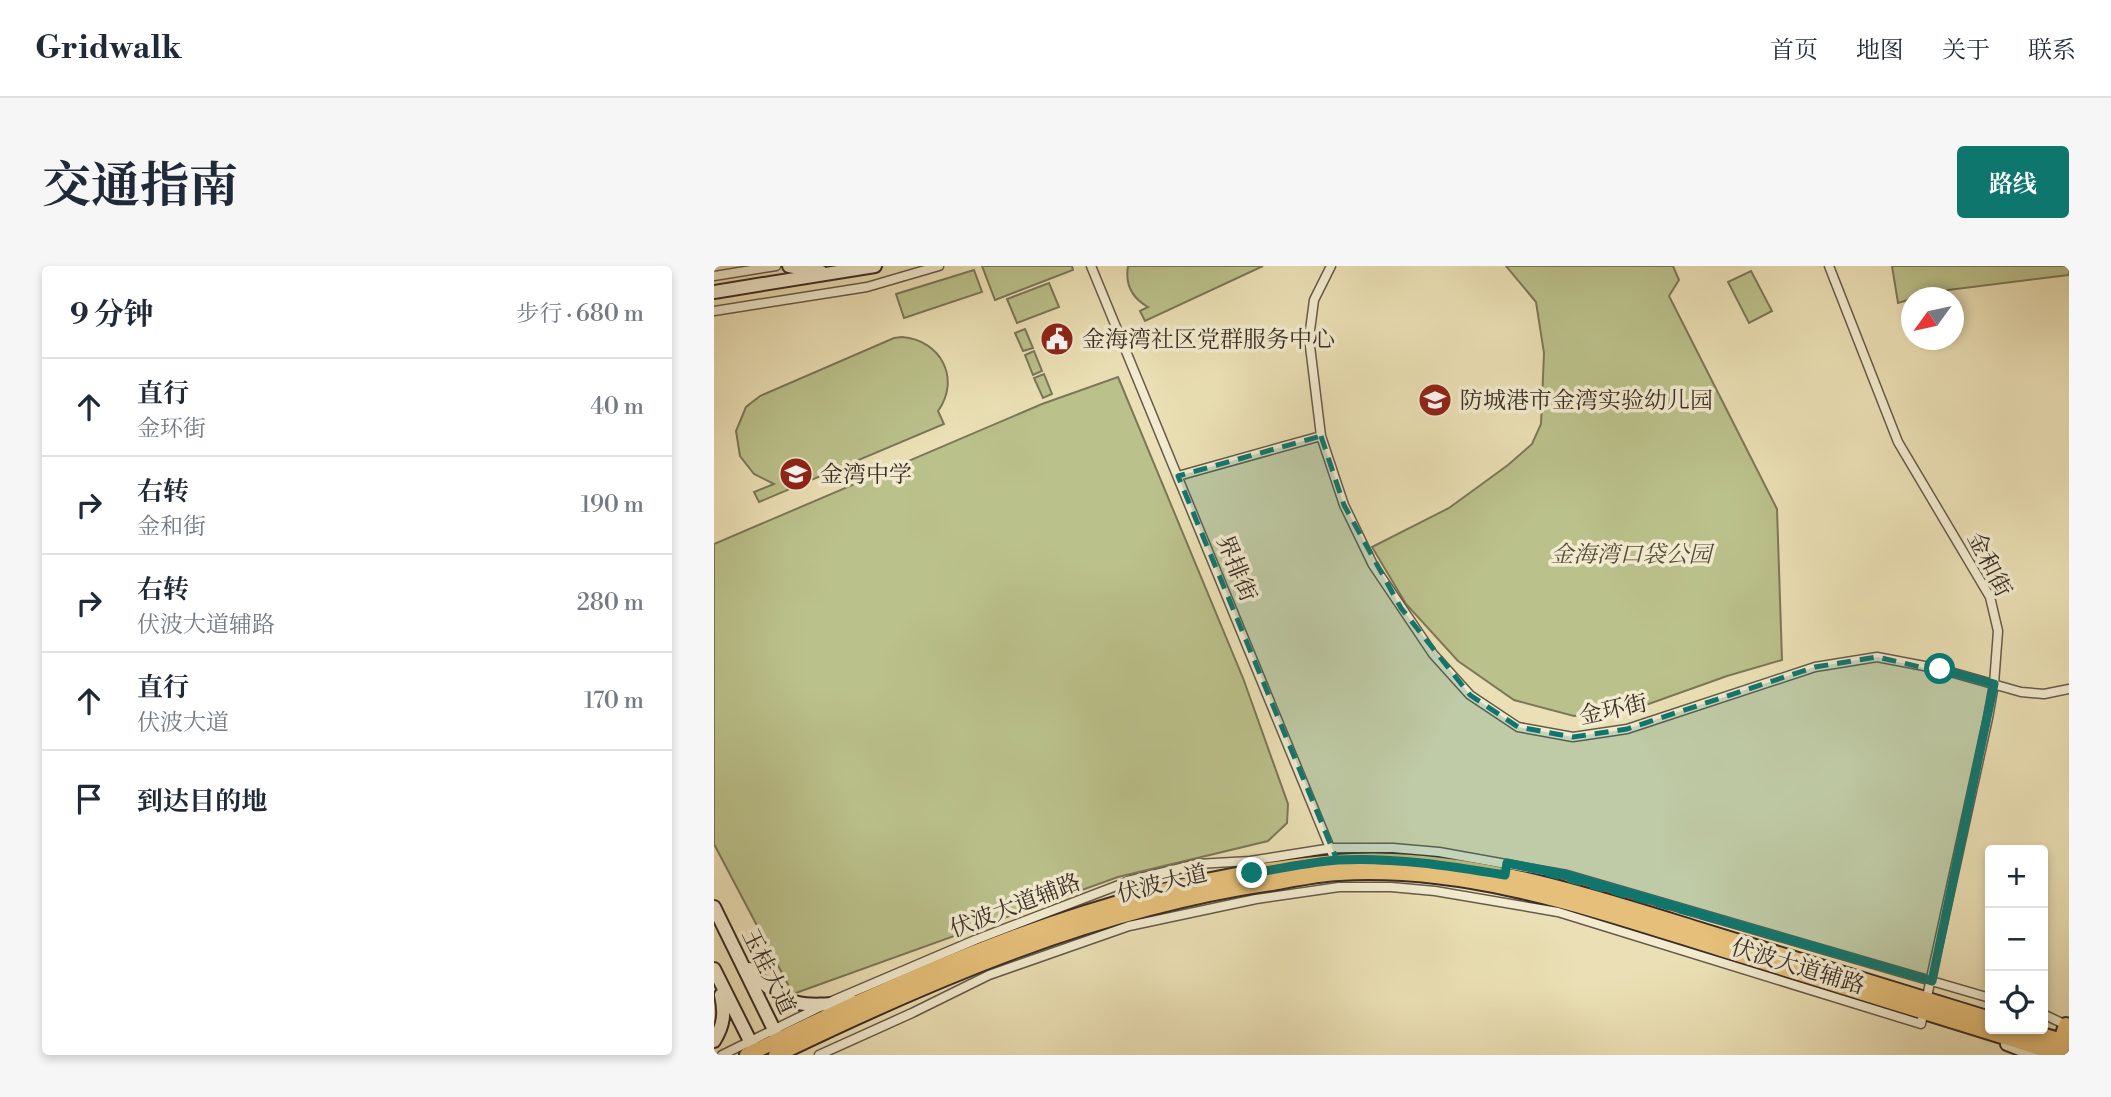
<!DOCTYPE html>
<html lang="zh">
<head>
<meta charset="utf-8">
<style>
	:root { --surface:#fff; --page:#f6f6f7; --text:#1f2937; --muted:#747a83; --line:#e0e1e3; --accent:#0f766e }
	body { margin:0; font-family:"Libre Bodoni","Noto Serif SC",serif; background:var(--page); color:var(--text) }
	.controls { position:absolute; right:21px; bottom:21px; display:grid; overflow:hidden; border-radius:7px; box-shadow:0 4px 10px #0003 }
	.controls button { width:63px; height:63px; display:grid; place-items:center; padding:0; border:0; border-bottom:2px solid var(--line); background:var(--surface); color:var(--text); font:35px sans-serif }
	.compass { position:absolute; left:1187px; top:21px; width:63px; height:63px; border-radius:50%; background:var(--surface); box-shadow:0 4px 10px #0003; rotate:237deg }
	.stop { position:absolute; width:21px; height:21px; margin:-16px; border:5px solid #0f766e; border-radius:50%; background:#fff }
	.stop.end { background:#0f766e; border-color:#fff; box-shadow:0 2px 7px #0008 }
	.list { margin:0; padding:0; list-style:none }
	h2 { display:flex; justify-content:space-between; align-items:center; height:91px; margin:0; padding:0 28px; font-size:30px }
	h2 small { font-size:23px; font-weight:400; color:var(--muted) }
	.list li { display:grid; grid-template-columns:46px 1fr auto; gap:21px; align-items:center; box-sizing:border-box; height:98px; padding:0 28px; border-top:2px solid var(--line) }
	.list b { display:block; font-size:26px; white-space:nowrap }
	.list p { margin:0; font-size:23px; white-space:nowrap; color:var(--muted) }
	.list em { font-size:23px; font-style:normal; color:var(--muted) }
	.icon { flex:none; width:38px; height:38px; fill:none; stroke:currentColor; stroke-width:2; stroke-linecap:round; stroke-linejoin:round }
	.map { position:relative; flex:none; width:1355px; height:789px; overflow:hidden; border-radius:7px }
	header { display:flex; align-items:center; gap:42px; box-sizing:border-box; height:98px; padding:0 35px; background:var(--surface); border-bottom:2px solid var(--line) }
	header strong { font-size:33px }
	nav { display:flex; gap:38px; margin-inline-start:auto; font-size:24px }
	.intro { display:flex; align-items:center; justify-content:space-between; box-sizing:border-box; height:168px; padding:0 42px }
	h1 { margin:0; font-size:49px }
	.button { padding:18px 32px; border-radius:7px; background:var(--accent); color:#fff; font-size:24px; font-weight:700 }
	main { display:flex; gap:42px; padding:0 42px }
	aside { flex:1; background:var(--surface); border-radius:7px; box-shadow:0 4px 10px #0003 }
	.map>svg:first-child { display:block }
	.green { fill:#bbc18b; stroke:#7b7759; stroke-width:2 }
	.lines { fill:none; stroke-linecap:round; stroke-linejoin:round }
	.street-casing { stroke:#675a4a; stroke-width:11 }
	.secondary-casing { stroke:#3b2d27; stroke-width:16 }
	.primary-casing { stroke:#3b2d27; stroke-width:18 }
	.street { stroke:#f2ebcf; stroke-width:8 }
	.secondary { stroke:#f2ebcf; stroke-width:12 }
	.primary { stroke:#e6c07a; stroke-width:14 }
	.route { stroke:#0f766e; stroke-width:9 }
	.marked { fill:#0f766e; fill-opacity:0.2; stroke:#0f766e; stroke-width:5; stroke-dasharray:14 9; stroke-linejoin:round }
	.labels { text-anchor:middle; stroke-width:7; stroke-linejoin:round; paint-order:stroke }
	.poi-label { font-size:23px; fill:#3b2d27; stroke:#f2ebcf; text-anchor:start }
	.park-label { font-size:23px; font-style:italic; fill:#554b3b; stroke:#f2ebcf }
	.street-label { font-size:23px; fill:#3b2d27; stroke:#f2ebcf }
</style>
</head>
<body>
<header>
<strong>Gridwalk</strong>
<nav><a>首页</a><a>地图</a><a>关于</a><a>联系</a></nav>
</header>
<div class="intro"><h1>交通指南</h1><a class="button">路线</a></div>
<main>
<aside>
<h2>9 分钟<small>步行 · 680 m</small></h2>
<ul class="list">
<li><svg class="icon" aria-label="ahead" viewBox="0 0 24 24"><path d="M12 20V5M6 11l6-6 6 6"/></svg><div><b>直行</b><p>金环街</p></div><em>40 m</em></li>
<li><svg class="icon" aria-label="right" viewBox="0 0 24 24"><path d="M7 20v-9h11M14 6l5 5-5 5"/></svg><div><b>右转</b><p>金和街</p></div><em>190 m</em></li>
<li><svg class="icon" aria-label="right" viewBox="0 0 24 24"><path d="M7 20v-9h11M14 6l5 5-5 5"/></svg><div><b>右转</b><p>伏波大道辅路</p></div><em>280 m</em></li>
<li><svg class="icon" aria-label="ahead" viewBox="0 0 24 24"><path d="M12 20V5M6 11l6-6 6 6"/></svg><div><b>直行</b><p>伏波大道</p></div><em>170 m</em></li>
<li><svg class="icon" aria-label="arrive" viewBox="0 0 24 24"><path d="M6 21V4h12l-3 4 3 4H6"/></svg><div><b>到达目的地</b></div></li>
</ul>
</aside>
<div class="map">
<svg width="1355" height="789" viewBox="0 0 1355 789">
	<rect width="100%" height="100%" fill="#ebe0b5"/>
	<filter id="stains"><feTurbulence type="fractalNoise" baseFrequency=".00286" numOctaves="4"/><feColorMatrix values="0 0 0 0 .2 0 0 0 0 .09 0 0 0 0 .02 0 0 0 .5 -.17"/></filter>
	<radialGradient id="worn" r=".72"><stop offset=".6" stop-color="#630" stop-opacity="0"/><stop offset="1" stop-color="#630" stop-opacity=".3"/></radialGradient>
	<path class="green" d="M 268,0 L 358,0 L 359,4 L 281,34 Z
		M 414,0 L 549,0 L 431,55 L 426,45 L 434,41 C 418,32 411,18 414,0 Z
		M 792,0 L 959,0 L 965,14 L 955,30 L 1063,243 L 1068,394 L 1013,410 L 929,440 L 860,450 L 800,434 L 744,395 L 692,338 L 658,281 L 735,242 L 794,199 L 818,178 L 827,158 L 830,87 L 822,36 Z
		M 1178,0 L 1355,0 L 1355,9 L 1234,24 L 1198,32 L 1197,33 L 1184,37 Z
		M 260,4 L 268,26 L 190,52 L 182,28 Z
		M 1037,5 L 1058,45 L 1035,57 L 1014,16 Z
		M 335,17 L 345,41 L 303,57 L 293,33 Z
		M 311,63 L 319,82 L 309,85 L 301,67 Z
		M 188,71 C 227,74 247,113 224,145 L 230,158 L 45,236 L 40,226 L 60,218 L 40,208 L 26,190 L 22,165 L 32,141 L 46,130 L 180,72 Z
		M 320,85 L 328,105 L 319,109 L 311,89 Z
		M 330,108 L 338,128 L 329,132 L 320,112 Z
		M 404,111 L 529,412 L 574,538 L 573,557 L 554,575 L 404,611 L 79,728 L 0,578 L 0,278 L 328,138 Z"/>
	<g class="lines">
		<defs>
			<path id="street" d="M 377,0 L 623,599
				M 617,0 L 600,34 L 595,72 L 607,170 L 630,239 L 659,299 L 719,388 L 756,429 L 804,461 L 859,471 L 913,463 L 1101,401 L 1163,391 L 1226,403 L 1307,426 L 1330,428 L 1355,423
				M 0,10 L 62,0
				M 0,45 L 153,21 L 225,0
				M 464,210 L 607,170
				M 118,735 L 261,674 L 418,614 L 483,598 L 536,595 L 618,582 L 679,582 L 725,586 L 853,609 L 1276,732
				M 1329,748 L 1352,759
				M 8,789 L 106,741
				M 105,789 L 198,747 L 275,709 L 415,660 L 542,633 L 625,621 L 677,621 L 721,625 L 844,646 L 1207,758 L 1274,452 L 1280,418 L 1284,365 L 1276,331 L 1184,176 L 1115,0"/>
			<path id="secondary" d="M 75,0 L 107,6
				M 0,26 L 161,0
				M 0,641 L 69,782
				M 0,703 L 43,789
				M 35,703 C 73,743 87,741 141,736
				M 0,775 C 10,759 11,747 7,729
				M 1293,778 L 1321,789"/>
			<path id="primary" d="M 1307,763 L 1355,777
				M 1347,775 L 1352,759
				M 33,789 C 198,708 372,631 554,604 C 596,598 636,593 678,595 C 783,599 883,632 983,663 C 1081,693 1178,723 1276,753
				M 62,789 C 219,713 384,642 558,617 C 580,613 603,608 625,607 C 756,599 884,645 1007,683 C 1121,718 1235,754 1349,789"/>
		</defs>
		<use href="#street" class="street-casing"/>
		<use href="#secondary" class="secondary-casing"/>
		<use href="#primary" class="primary-casing"/>
		<use href="#street" class="street"/>
		<use href="#secondary" class="secondary"/>
		<use href="#primary" class="primary"/>
	</g>
	<g class="lines">
		<path class="route" d="M 538,607 C 566,603 595,596 624,594 C 680,591 736,600 791,609 L 793,597 L 853,609 L 1218,715 L 1280,418 L 1226,403"/>
	</g>
	<path class="marked" d="M 607,170 L 630,239 L 687,342 L 756,429 L 804,461 L 859,471 L 913,463 L 1101,401 L 1163,391 L 1280,418 L 1218,715 L 793,597 L 791,609 L 724,598 L 623,594 L 464,210 Z"/>
	<defs>
		<symbol id="civic-disc" viewBox="-11 -11 22 22"><circle r="9.5" fill="#8f2418" stroke="#f2ebcf"/><path d="M-.6-6.5H3V-4.5H.6V-3L4-1V1h2V6H-6V1h2V-1L-.6-3ZM-1.2 2.5V6h2.4V2.5Z" fill="#fff"/></symbol>
		<symbol id="school-disc" viewBox="-11 -11 22 22"><circle r="9.5" fill="#8f2418" stroke="#f2ebcf"/><path d="M0-5L7-2L0 1L-7-2ZM-4 1L0 2.5L4 1V4Q0 6-4 4Z" fill="#fff"/></symbol>
	</defs>
	<g fill-rule="evenodd">
		<use href="#civic-disc" x="324" y="54" width="38" height="38"/>
		<use href="#school-disc" x="702" y="115" width="38" height="38"/>
		<use href="#school-disc" x="63" y="189" width="38" height="38"/>
	</g>
	<g class="labels">
		<g class="poi-label">
			<text x="368" y="81">金海湾社区党群服务中心</text>
			<text x="746" y="142">防城港市金湾实验幼儿园</text>
			<text x="106" y="216">金湾中学</text>
		</g>
		<g class="park-label">
			<text x="917" y="296">金海湾口袋公园</text>
		</g>
		<g class="street-label">
			<text transform="translate(1276 298) rotate(63)" y="8">金和街</text>
			<text transform="translate(523 302) rotate(68)" y="8">界排街</text>
			<text transform="translate(899 443) rotate(-12)" y="8">金环街</text>
			<text transform="translate(448 617) rotate(-14)" y="8">伏波大道</text>
			<text transform="translate(301 639) rotate(-21)" y="8">伏波大道辅路</text>
			<text transform="translate(1084 700) rotate(17)" y="8">伏波大道辅路</text>
			<text transform="translate(55 705) rotate(64)" y="8">玉桂大道</text>
		</g>
	</g>
	<rect width="100%" height="100%" filter="url(#stains)"/>
	<rect width="100%" height="100%" fill="url(#worn)"/>
</svg>
<div class="controls">
<button>+</button>
<button>−</button>
<button><svg class="icon" aria-label="locate" viewBox="0 0 24 24"><circle cx="12" cy="12" r="6"/><path d="M12 2v4M12 18v4M2 12h4M18 12h4"/></svg></button>
</div>
<svg class="compass" viewBox="-18 -18 36 36"><path d="M0-13l5 13h-10z" fill="#e53935"/><path d="M0 13l5-13h-10z" fill="#747a83"/></svg>
<div class="stop" style="left:1226px;top:403px"></div>
<div class="stop end" style="left:538px;top:607px"></div>
</div>
</main>
</body>
</html>
